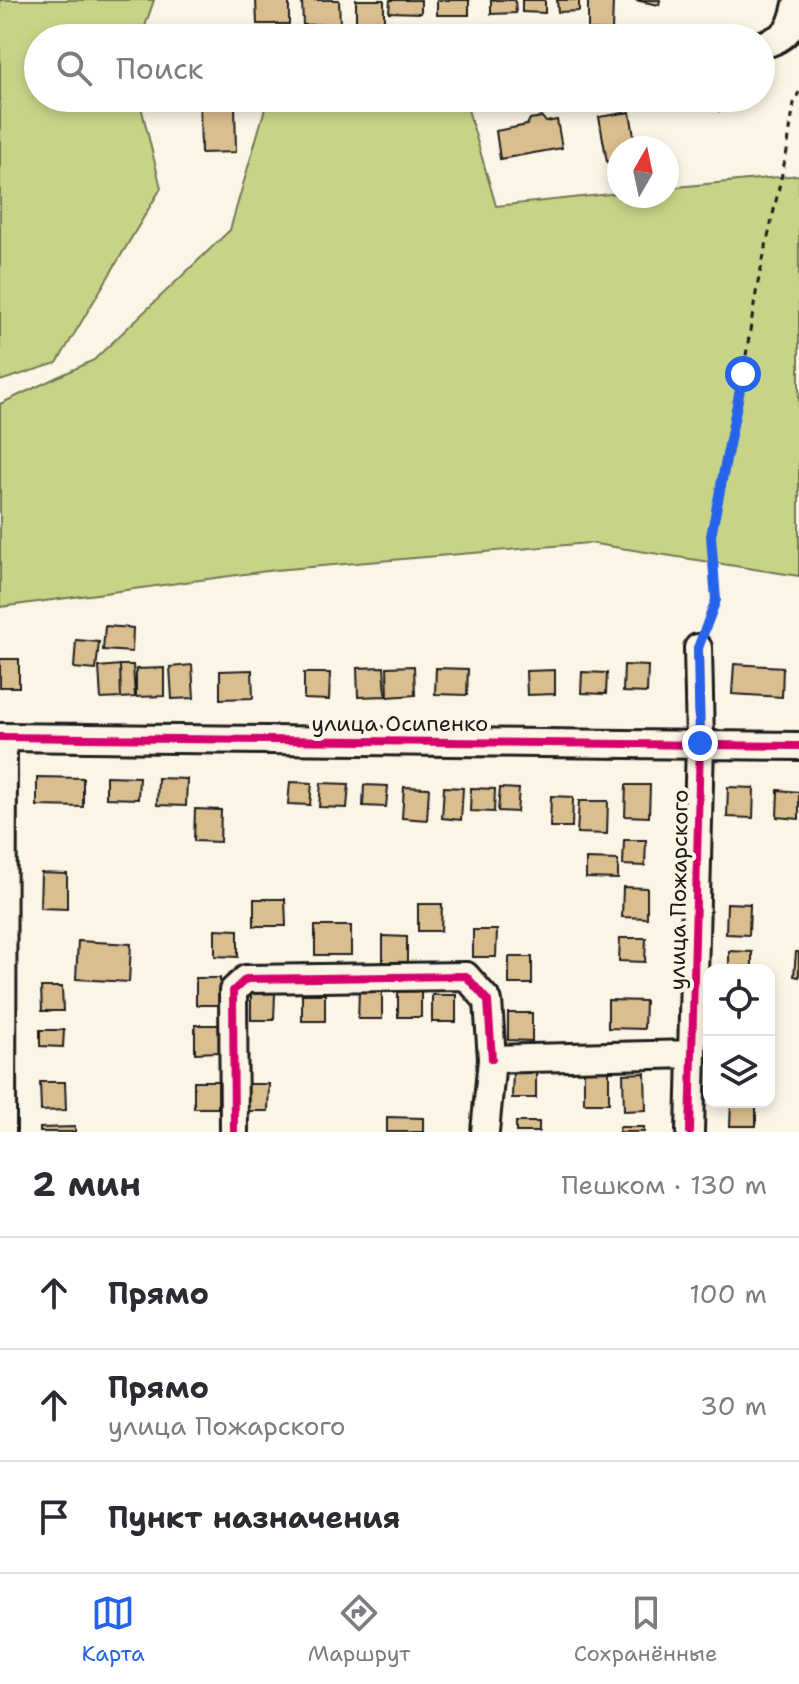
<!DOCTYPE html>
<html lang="ru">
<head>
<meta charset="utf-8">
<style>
	:root { --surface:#fff; --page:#f7f7f7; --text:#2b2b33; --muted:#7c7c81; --line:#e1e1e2; --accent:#2563eb }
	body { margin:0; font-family:"Shantell Sans",sans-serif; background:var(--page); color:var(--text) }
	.controls { position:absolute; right:24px; bottom:24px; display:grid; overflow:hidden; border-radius:16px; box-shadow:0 4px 12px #0003 }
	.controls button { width:72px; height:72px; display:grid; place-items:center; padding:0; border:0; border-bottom:2px solid var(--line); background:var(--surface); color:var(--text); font:40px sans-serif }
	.compass { position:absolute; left:607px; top:136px; width:72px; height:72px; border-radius:50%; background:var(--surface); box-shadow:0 4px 12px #0003; rotate:9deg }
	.stop { position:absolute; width:24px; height:24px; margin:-18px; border:6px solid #2563eb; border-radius:50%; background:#fff }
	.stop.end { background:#2563eb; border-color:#fff; box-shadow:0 2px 8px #0008 }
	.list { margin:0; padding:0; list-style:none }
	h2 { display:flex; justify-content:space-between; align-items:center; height:104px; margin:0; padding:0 32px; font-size:34px }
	h2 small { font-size:26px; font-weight:400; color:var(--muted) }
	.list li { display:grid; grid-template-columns:52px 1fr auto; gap:24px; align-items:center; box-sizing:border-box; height:112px; padding:0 32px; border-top:2px solid var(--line) }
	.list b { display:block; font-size:30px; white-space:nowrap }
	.list p { margin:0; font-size:26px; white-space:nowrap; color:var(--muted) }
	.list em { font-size:26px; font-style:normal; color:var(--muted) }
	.icon { flex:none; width:44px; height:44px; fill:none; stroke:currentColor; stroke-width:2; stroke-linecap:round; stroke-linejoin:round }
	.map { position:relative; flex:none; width:799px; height:1132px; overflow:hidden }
	.search { position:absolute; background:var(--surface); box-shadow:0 4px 12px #0003; left:24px; right:24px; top:24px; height:88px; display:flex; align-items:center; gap:20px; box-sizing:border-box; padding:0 28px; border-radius:44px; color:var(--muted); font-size:30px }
	.sheet { height:440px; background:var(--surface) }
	nav { display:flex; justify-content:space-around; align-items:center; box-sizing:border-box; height:112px; border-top:2px solid var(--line); background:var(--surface); font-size:22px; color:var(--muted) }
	nav a { display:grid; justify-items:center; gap:4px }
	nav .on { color:var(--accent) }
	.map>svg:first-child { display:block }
	.green { fill:#c7d488; stroke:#727852; stroke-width:2 }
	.building { fill:#dbbe8f; stroke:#1c1c1c; stroke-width:2 }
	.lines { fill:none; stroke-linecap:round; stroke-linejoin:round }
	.minor-casing { stroke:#1c1c1c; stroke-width:32 }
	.path { stroke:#1c1c1c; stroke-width:3; stroke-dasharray:6 6; stroke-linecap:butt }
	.minor { stroke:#fcf5e5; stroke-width:26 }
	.cycleway-casing { stroke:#fcf5e5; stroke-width:13 }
	.cycleway { stroke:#d6006c; stroke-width:8 }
	.route { stroke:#2563eb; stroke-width:10 }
	.labels { text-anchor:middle; stroke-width:8; stroke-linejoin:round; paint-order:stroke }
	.street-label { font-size:22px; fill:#1c1c1c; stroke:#fcf5e5 }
</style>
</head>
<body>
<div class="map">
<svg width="799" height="1132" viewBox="0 0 799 1132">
	<rect width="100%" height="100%" fill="#fcf5e5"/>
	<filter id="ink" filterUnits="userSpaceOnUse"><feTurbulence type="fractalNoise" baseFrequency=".0125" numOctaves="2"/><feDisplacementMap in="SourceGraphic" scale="16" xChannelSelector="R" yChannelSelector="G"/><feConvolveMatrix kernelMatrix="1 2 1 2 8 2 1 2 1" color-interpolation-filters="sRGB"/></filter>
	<g filter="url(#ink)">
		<path class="green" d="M 0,0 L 154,0 L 141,38 L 38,38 L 38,98 L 139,98 L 161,188 L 57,363 L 0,381 Z
			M 268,98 L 465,99 L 496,206 L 619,193 L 619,196 L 667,196 L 667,188 L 799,175 L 799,576 L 589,543 L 275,570 L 0,607 L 0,404 L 94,360 L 230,230 Z"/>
		<path class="building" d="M 256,0 L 289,0 L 289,24 L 257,24 Z
			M 302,0 L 339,0 L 340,24 L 303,25 Z
			M 356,0 L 384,0 L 384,25 L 356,24 Z
			M 390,0 L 421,0 L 421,13 L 389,12 Z
			M 437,0 L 469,0 L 469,15 L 437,15 Z
			M 491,0 L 515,0 L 516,13 L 491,14 Z
			M 522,0 L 545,0 L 545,13 L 522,12 Z
			M 557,0 L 579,0 L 579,11 L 558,12 Z
			M 588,0 L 613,0 L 612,31 L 588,30 Z
			M 635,0 L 660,0 L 659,5 Z
			M 717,98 L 746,98 L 747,106 L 719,111 Z
			M 235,104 L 236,152 L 201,153 L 200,105 Z
			M 630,112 L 636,148 L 619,148 L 619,159 L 607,162 L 599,117 Z
			M 542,117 L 546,122 L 557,120 L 562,148 L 500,159 L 496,131 L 527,125 L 530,119 Z
			M 105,626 L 133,628 L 132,652 L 103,650 Z
			M 76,640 L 99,642 L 96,670 L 74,668 Z
			M 0,659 L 19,659 L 19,687 L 0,687 Z
			M 734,664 L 783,667 L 782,697 L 732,694 Z
			M 120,665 L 121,698 L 101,699 L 99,667 Z
			M 120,665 L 133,665 L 135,697 L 121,698 Z
			M 192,665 L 194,698 L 172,699 L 170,667 Z
			M 624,665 L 648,666 L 647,693 L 623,692 Z
			M 414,666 L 415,695 L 388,697 L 387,667 Z
			M 384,667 L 386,696 L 358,697 L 357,668 Z
			M 164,668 L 164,696 L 136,697 L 136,669 Z
			M 436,668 L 468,669 L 467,695 L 435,694 Z
			M 252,670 L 253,698 L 220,699 L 220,671 Z
			M 555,670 L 555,694 L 527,695 L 526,671 Z
			M 582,672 L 607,673 L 606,694 L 581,693 Z
			M 304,673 L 330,673 L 329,700 L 304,699 Z
			M 106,776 L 139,777 L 138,799 L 106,798 Z
			M 37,777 L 83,778 L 83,807 L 37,806 Z
			M 158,778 L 187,779 L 186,806 L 157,805 Z
			M 290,782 L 312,783 L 310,805 L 288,804 Z
			M 321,783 L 349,784 L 347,808 L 319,807 Z
			M 364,785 L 388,786 L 386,807 L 363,806 Z
			M 626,785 L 650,785 L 649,817 L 625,816 Z
			M 404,787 L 429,788 L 427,820 L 402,818 Z
			M 444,787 L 463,788 L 461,820 L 442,818 Z
			M 728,787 L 754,788 L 753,818 L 727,817 Z
			M 471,788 L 495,789 L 494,812 L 470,811 Z
			M 500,788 L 519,789 L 517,812 L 498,811 Z
			M 778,790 L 799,792 L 799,819 L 777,817 Z
			M 551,796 L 573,797 L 572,827 L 550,827 Z
			M 579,801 L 608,801 L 607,834 L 577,833 Z
			M 195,809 L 221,810 L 220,842 L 194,841 Z
			M 624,840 L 646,840 L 645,866 L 623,865 Z
			M 586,859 L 618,860 L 618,879 L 586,878 Z
			M 41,873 L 67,874 L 67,909 L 40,908 Z
			M 623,887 L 647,888 L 647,918 L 622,917 Z
			M 254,899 L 285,899 L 286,926 L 254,926 Z
			M 727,903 L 750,904 L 749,935 L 726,934 Z
			M 418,904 L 442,904 L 441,931 L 418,931 Z
			M 315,926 L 351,926 L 351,955 L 315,955 Z
			M 215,929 L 238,930 L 238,957 L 215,956 Z
			M 473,930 L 497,930 L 496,957 L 473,957 Z
			M 383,936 L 407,937 L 407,964 L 383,963 Z
			M 620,938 L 646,938 L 645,962 L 619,961 Z
			M 78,941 L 131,944 L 129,982 L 76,979 Z
			M 729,951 L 752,952 L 752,970 L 729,970 Z
			M 796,952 L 799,952 L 799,977 L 794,976 Z
			M 509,957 L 532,957 L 532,984 L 509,984 Z
			M 196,978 L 220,978 L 220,1005 L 196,1005 Z
			M 41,987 L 62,987 L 63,1011 L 42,1011 Z
			M 398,990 L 421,990 L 421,1017 L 398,1017 Z
			M 359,992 L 382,992 L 382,1019 L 358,1019 Z
			M 251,993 L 275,993 L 274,1020 L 251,1020 Z
			M 302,994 L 325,994 L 325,1021 L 302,1021 Z
			M 432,995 L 456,995 L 456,1022 L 432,1022 Z
			M 608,1000 L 645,1001 L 644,1029 L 608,1028 Z
			M 508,1013 L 532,1013 L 532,1041 L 508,1040 Z
			M 195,1025 L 219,1025 L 219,1052 L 195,1053 Z
			M 40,1030 L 64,1030 L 63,1047 L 40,1046 Z
			M 584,1069 L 609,1069 L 609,1103 L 584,1103 Z
			M 513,1071 L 536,1071 L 536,1098 L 512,1098 Z
			M 645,1073 L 646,1110 L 624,1111 L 623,1074 Z
			M 194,1081 L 218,1081 L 218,1108 L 194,1108 Z
			M 40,1082 L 65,1082 L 66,1110 L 41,1111 Z
			M 245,1084 L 269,1084 L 268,1111 L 245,1111 Z
			M 731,1102 L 756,1102 L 756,1126 L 730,1126 Z
			M 387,1117 L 423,1118 L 423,1132 L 387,1132 Z
			M 516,1122 L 539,1122 L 539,1132 L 516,1132 Z
			M 75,1127 L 75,1132 L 40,1132 L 40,1128 Z
			M 620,1127 L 644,1127 L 644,1132 L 619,1132 Z"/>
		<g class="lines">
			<defs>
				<path id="minor" d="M 761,45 C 790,38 792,26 798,0
					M 0,737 L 799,746
					M 2,1132 L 3,737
					M 234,1132 L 233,991 L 246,979 L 466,976 L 488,1001 L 492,1059
					M 485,1132 L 492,1059 L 692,1054
					M 690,1132 L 700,743 L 698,648"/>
			</defs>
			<use href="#minor" class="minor-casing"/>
			<path class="path" d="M 706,626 L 716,600 L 711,536 L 743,374 L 757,287 L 787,151 L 794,103 L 799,92"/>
			<use href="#minor" class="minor"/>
			<defs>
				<path id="cycleway" d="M 0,737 L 799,746
					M 234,1132 L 233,991 L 246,979 L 466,976 L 488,1001 L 492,1059
					M 690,1132 L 700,743 L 698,648"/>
			</defs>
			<use href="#cycleway" class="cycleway-casing"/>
			<use href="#cycleway" class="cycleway"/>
		</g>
	</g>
	<g class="lines" filter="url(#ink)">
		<path class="route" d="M 700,743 L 698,648 L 716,600 L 711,536 L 743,374"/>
	</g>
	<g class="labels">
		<g class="street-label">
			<text x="400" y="731">улица Осипенко</text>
			<text transform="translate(678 890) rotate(-89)" y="8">улица Пожарского</text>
		</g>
	</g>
</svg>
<div class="controls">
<button><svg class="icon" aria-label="locate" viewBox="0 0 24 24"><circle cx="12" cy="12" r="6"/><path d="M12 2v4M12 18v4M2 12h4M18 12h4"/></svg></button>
<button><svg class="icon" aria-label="layers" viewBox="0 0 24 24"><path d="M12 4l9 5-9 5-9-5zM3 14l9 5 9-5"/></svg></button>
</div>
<svg class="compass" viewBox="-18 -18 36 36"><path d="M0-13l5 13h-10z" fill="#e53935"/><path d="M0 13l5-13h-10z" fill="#7c7c81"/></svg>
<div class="stop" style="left:743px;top:374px"></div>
<div class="stop end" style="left:700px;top:743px"></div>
<div class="search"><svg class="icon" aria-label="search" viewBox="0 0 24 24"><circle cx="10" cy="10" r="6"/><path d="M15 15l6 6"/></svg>Поиск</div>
</div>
<section class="sheet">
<h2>2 мин<small>Пешком · 130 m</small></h2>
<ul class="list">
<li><svg class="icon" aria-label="ahead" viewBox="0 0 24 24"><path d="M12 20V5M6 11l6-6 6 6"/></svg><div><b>Прямо</b></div><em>100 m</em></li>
<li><svg class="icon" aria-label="ahead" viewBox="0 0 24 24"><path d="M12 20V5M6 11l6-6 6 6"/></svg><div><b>Прямо</b><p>улица Пожарского</p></div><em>30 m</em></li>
<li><svg class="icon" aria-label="arrive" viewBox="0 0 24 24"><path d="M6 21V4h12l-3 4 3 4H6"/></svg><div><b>Пункт назначения</b></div></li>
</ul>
</section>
<nav>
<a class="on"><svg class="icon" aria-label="map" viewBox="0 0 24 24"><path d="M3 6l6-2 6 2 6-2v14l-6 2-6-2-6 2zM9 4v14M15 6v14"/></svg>Карта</a>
<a><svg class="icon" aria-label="directions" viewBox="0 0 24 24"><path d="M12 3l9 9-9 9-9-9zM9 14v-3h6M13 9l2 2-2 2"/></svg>Маршрут</a>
<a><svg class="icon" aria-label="saved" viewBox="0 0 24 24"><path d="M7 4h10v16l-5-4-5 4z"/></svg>Сохранённые</a>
</nav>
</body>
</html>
